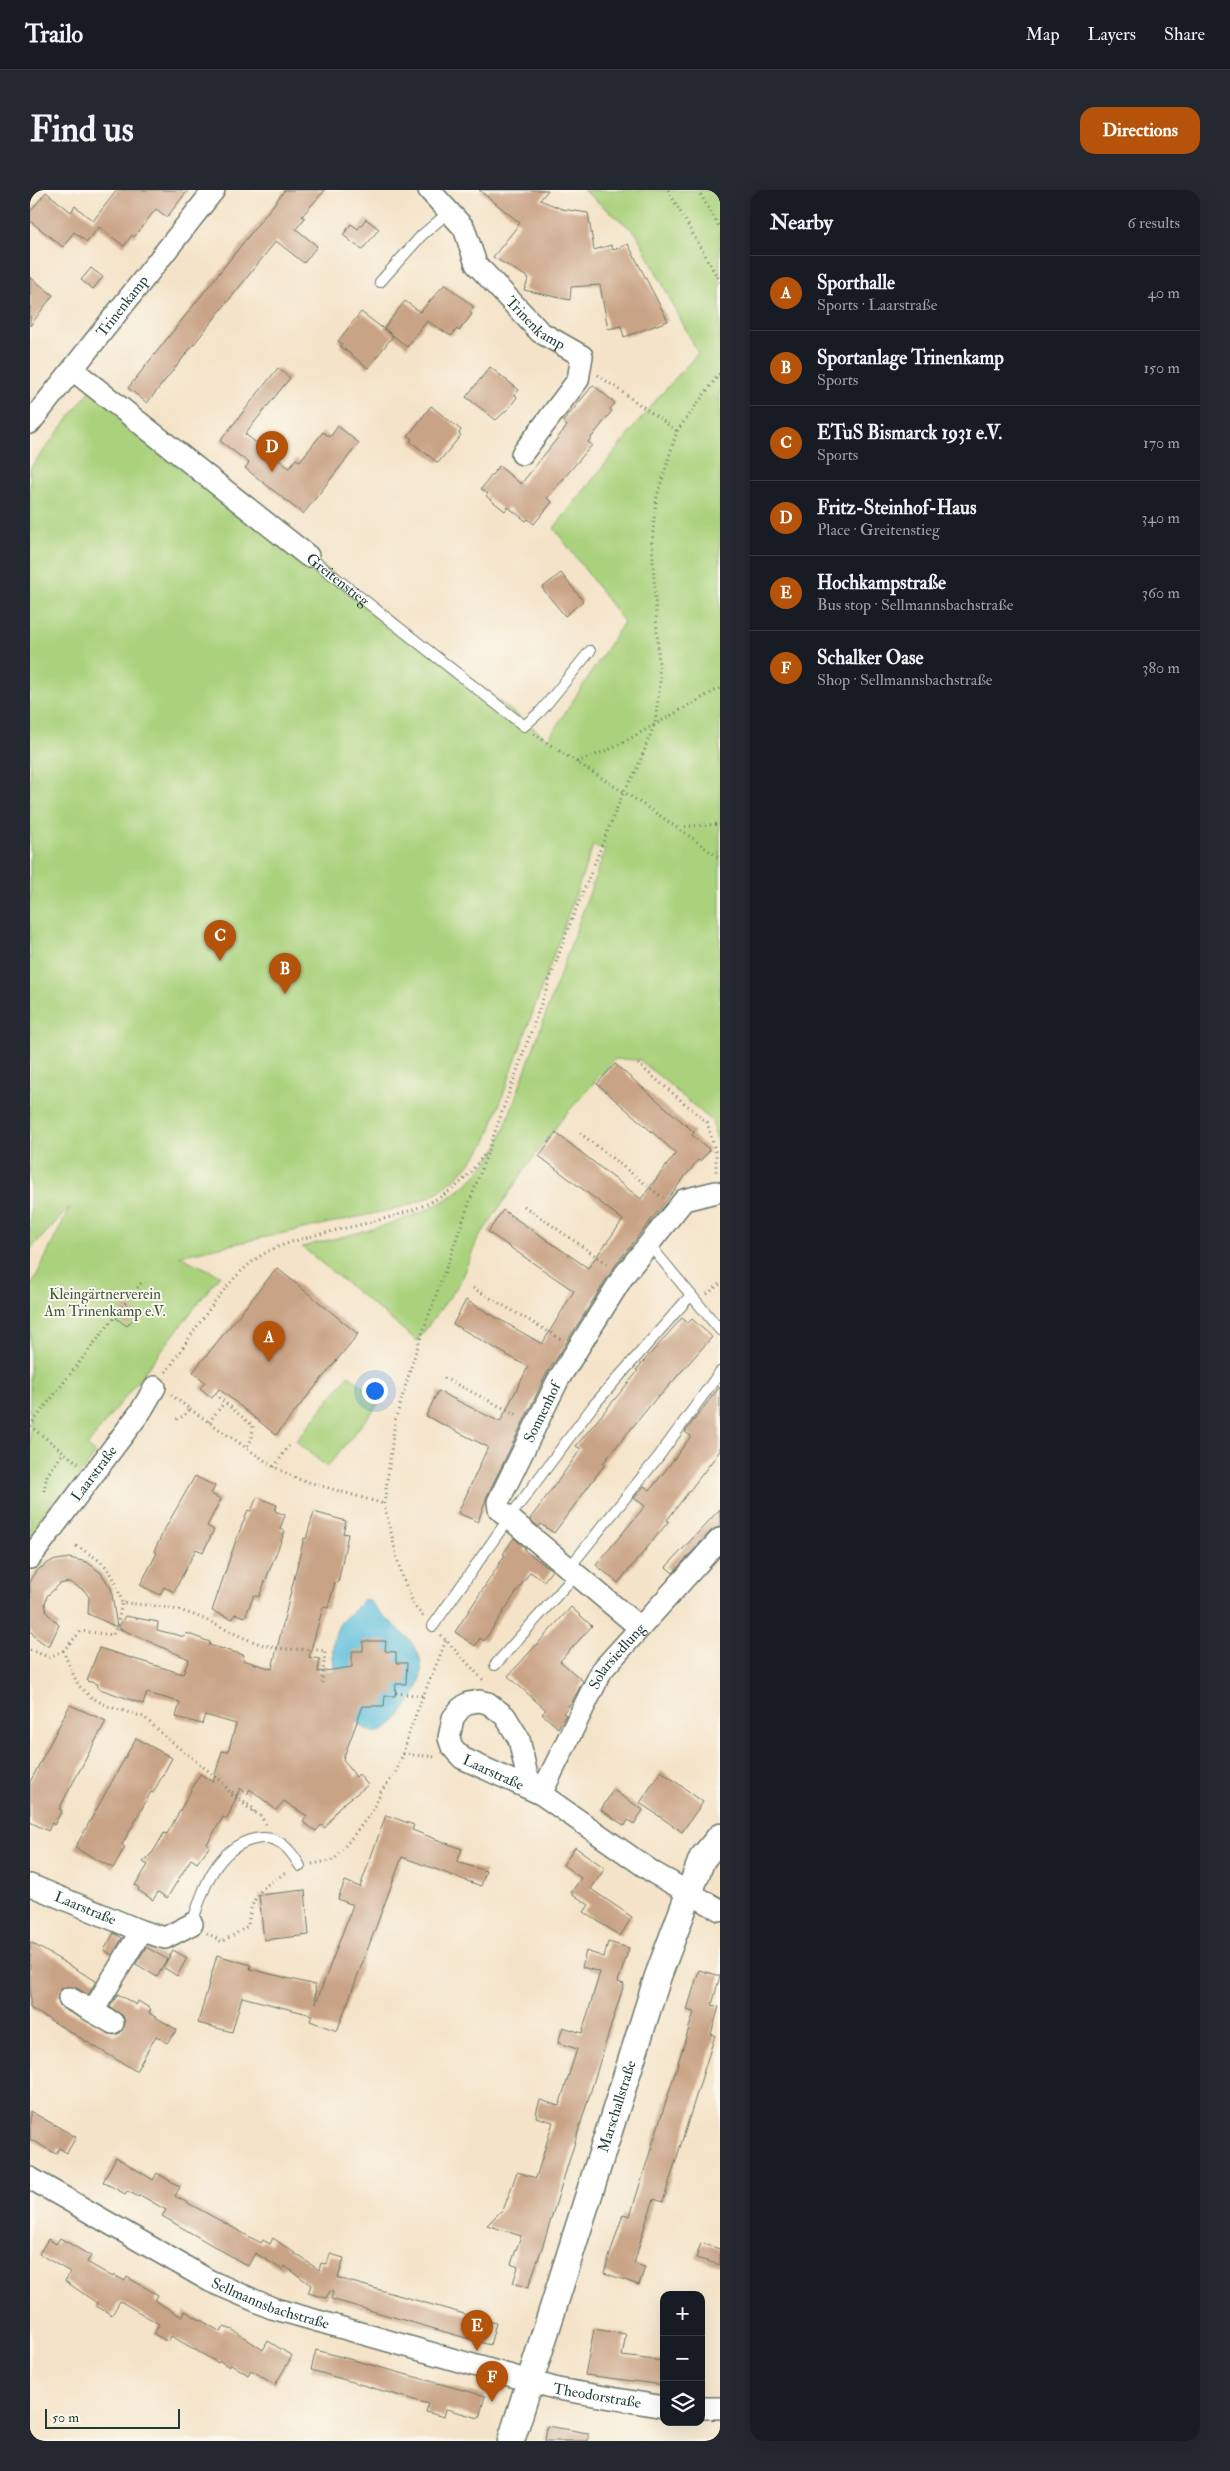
<!DOCTYPE html>
<html lang="en">
<head>
<meta charset="utf-8">
<style>
	:root { --surface:#171b24; --page:#242831; --text:#f1f3f6; --muted:#9ea1a6; --line:#363941; --accent:#b45309 }
	body { margin:0; font-family:"IM FELL Double Pica",serif; background:var(--page); color:var(--text) }
	.controls { position:absolute; right:15px; bottom:15px; display:grid; overflow:hidden; border-radius:10px; box-shadow:0 5px 20px #0002 }
	.controls button { width:45px; height:45px; display:grid; place-items:center; padding:0; border:0; border-bottom:1px solid var(--line); background:var(--surface); color:var(--text); font:25px sans-serif }
	.scale { position:absolute; left:15px; bottom:12px; width:135px; box-sizing:border-box; padding-left:5px; border:2px solid #1f3d34; border-top:0; font-size:14px; line-height:18px; white-space:nowrap; color:#1f3d34; -webkit-text-stroke:4px #fbf7ec; paint-order:stroke }
	.you { position:absolute; left:344px; top:1200px; width:18px; height:18px; margin:-12px; border:4px solid #fff; border-radius:50%; background:#1a73e8; box-shadow:0 0 0 8px #1a73e833 }
	.badge { display:grid; place-items:center; width:32px; height:32px; border-radius:50%; background:var(--accent); color:#fff; font-size:16px; font-weight:700 }
	.pin { position:absolute; translate:-50% -41px; filter:drop-shadow(0 1px 2px #0008) }
	.pin::after { content:''; position:absolute; top:26px; width:18px; height:15px; background:inherit; clip-path:polygon(0 0,100% 0,50% 100%) }
	.list { margin:0; padding:0; list-style:none }
	h2 { display:flex; justify-content:space-between; align-items:center; height:65px; margin:0; padding:0 20px; font-size:21px }
	h2 small { font-size:16px; font-weight:400; color:var(--muted) }
	.list li { display:grid; grid-template-columns:32px 1fr auto; gap:15px; align-items:center; box-sizing:border-box; height:75px; padding:0 20px; border-top:1px solid var(--line) }
	.list b { display:block; font-size:19px; white-space:nowrap }
	.list p { margin:0; font-size:16px; white-space:nowrap; color:var(--muted) }
	.list em { font-size:16px; font-style:normal; color:var(--muted) }
	.icon { flex:none; width:28px; height:28px; fill:none; stroke:currentColor; stroke-width:2; stroke-linecap:round; stroke-linejoin:round }
	.map { position:relative; flex:none; width:690px; height:2251px; overflow:hidden; border-radius:15px }
	header { display:flex; align-items:center; gap:30px; box-sizing:border-box; height:70px; padding:0 25px; background:var(--surface); border-bottom:1px solid var(--line) }
	header strong { font-size:24px }
	nav { display:flex; gap:28px; margin-inline-start:auto; font-size:18px }
	.intro { display:flex; align-items:center; justify-content:space-between; box-sizing:border-box; height:120px; padding:0 30px }
	h1 { margin:0; font-size:35px }
	.button { padding:12px 22px; border-radius:15px; background:var(--accent); color:#fff; font-size:18px; font-weight:700 }
	main { display:flex; gap:30px; padding:0 30px }
	aside { flex:1; background:var(--surface); border-radius:15px; box-shadow:0 5px 20px #0002 }
	.map>svg:first-child { display:block }
	.green { fill:#aad27d; stroke:#648858 }
	.water { fill:#5fbfdd; stroke:#3f7e88 }
	.building { fill:#c9a385 }
	.lines { fill:none; stroke-linecap:round; stroke-linejoin:round }
	.service-casing { stroke:#6a7768; stroke-width:12 }
	.minor-casing { stroke:#6a7768; stroke-width:24 }
	.tertiary-casing { stroke:#6a7768; stroke-width:29 }
	.path { stroke:#6a7768; stroke-width:3; stroke-dasharray:1 4; stroke-linecap:butt }
	.service { stroke:#fff; stroke-width:10 }
	.minor { stroke:#fff; stroke-width:21 }
	.tertiary { stroke:#fff; stroke-width:26 }
	.labels { text-anchor:middle; stroke-width:4; stroke-linejoin:round; paint-order:stroke }
	.street-label { font-size:15px; fill:#1f3d34; stroke:#fbf7ec }
	.park-label { font-size:15px; fill:#3b5b43; stroke:#fbf7ec }
</style>
</head>
<body>
<header>
<strong>Trailo</strong>
<nav><a>Map</a><a>Layers</a><a>Share</a></nav>
</header>
<div class="intro"><h1>Find us</h1><a class="button">Directions</a></div>
<main>
<div class="map">
<svg width="690" height="2251" viewBox="0 0 690 2251">
	<rect width="100%" height="100%" fill="#fbf7ec"/>
	<filter id="ink" filterUnits="userSpaceOnUse"><feTurbulence type="fractalNoise" baseFrequency=".02" numOctaves="2"/><feDisplacementMap in="SourceGraphic" scale="10" xChannelSelector="R" yChannelSelector="G"/><feConvolveMatrix kernelMatrix="1 2 1 2 8 2 1 2 1" color-interpolation-filters="sRGB"/></filter>
	<filter id="wash" filterUnits="userSpaceOnUse"><feTurbulence type="fractalNoise" baseFrequency=".0096" numOctaves="4" result="noise"/><feDisplacementMap in="SourceGraphic" scale="20" xChannelSelector="R" yChannelSelector="G"/><feGaussianBlur stdDeviation="1.12" result="paint"/><feColorMatrix in="noise" values="0 0 0 0 0 0 0 0 0 0 0 0 0 0 0 0 0 1.4 0 .05"/><feComposite in="paint" operator="in"/></filter>
	<g filter="url(#wash)">
		<rect width="100%" height="100%" fill="#f4e3c8"/>
		<path class="green" d="M 553,0 L 690,0 L 690,963 L 682,931 L 610,870 L 585,869 L 536,924 L 499,973 L 447,1051 L 429,1094 L 387,1151 L 272,1057 C 329,1041 394,1033 439,992 C 451,981 459,969 468,956 L 575,660 L 563,656 L 456,952 C 442,973 422,995 399,1007 C 390,1012 379,1014 369,1018 L 149,1066 L 190,1085 L 57,1256 L 66,1264 L 0,1349 L 0,1099 L 40,1017 L 0,1060 L 0,278 L 62,198 L 518,549 L 594,432 L 524,338 L 626,210 L 668,163 L 606,43 Z
			M 319,1185 L 351,1211 L 297,1277 L 266,1251 Z"/>
		<path class="water" d="M 335,1409 L 341,1412 C 355,1431 381,1444 389,1466 C 395,1486 388,1500 377,1516 C 354,1552 334,1551 316,1512 C 307,1491 298,1466 306,1442 C 310,1430 316,1427 325,1420 C 329,1416 330,1412 335,1409 Z"/>
		<g id="blocks">
			<path class="building" d="M 87,0 L 158,0 L 137,27 L 126,19 L 104,47 L 102,45 L 94,56 L 69,37 L 57,52 L 44,42 L 33,57 L 0,31 L 0,22 L 16,2 L 41,22 L 45,16 L 63,31 Z
				M 255,0 L 295,0 L 272,26 L 275,28 L 266,39 L 287,56 L 274,73 L 246,51 L 117,213 L 98,198 Z
				M 449,0 L 518,0 L 510,10 L 532,19 L 558,23 L 564,60 L 581,55 L 583,60 L 598,54 L 638,131 L 594,147 L 591,136 L 578,139 L 570,95 L 541,97 L 540,110 L 494,100 L 499,88 L 463,67 L 490,33 Z
				M 336,29 L 349,39 L 332,60 L 313,45 L 321,34 L 328,39 Z
				M 61,78 L 73,87 L 63,99 L 51,90 Z
				M 0,87 L 23,105 L 0,136 Z
				M 415,94 L 444,117 L 440,122 L 442,124 L 429,141 L 427,139 L 421,146 L 397,131 L 377,157 L 354,138 L 375,111 L 390,122 Z
				M 331,122 L 363,146 L 338,178 L 310,156 L 312,154 L 308,151 Z
				M 460,177 L 489,200 L 485,205 L 487,207 L 479,218 L 466,230 L 436,207 Z
				M 248,178 L 260,188 L 215,244 L 259,278 L 266,269 L 270,271 L 293,242 L 300,247 L 308,236 L 329,253 L 273,324 L 215,278 L 219,273 L 190,251 Z
				M 563,195 L 585,213 L 580,219 L 582,221 L 558,252 L 562,255 L 517,308 L 522,312 L 504,334 L 498,329 L 496,331 L 478,317 L 475,321 L 456,306 L 458,304 L 451,299 L 469,276 L 491,294 L 537,236 L 533,232 Z
				M 401,216 L 431,240 L 429,243 L 431,245 L 408,273 L 380,251 L 382,249 L 378,246 Z
				M 531,383 L 553,411 L 535,426 L 512,398 Z
				M 585,874 L 664,942 L 662,945 L 680,960 L 670,971 L 668,970 L 584,1077 L 517,1183 L 457,1306 L 448,1332 L 428,1323 L 458,1257 L 396,1226 L 408,1201 L 470,1232 L 498,1177 L 423,1134 L 436,1110 L 512,1154 L 544,1101 L 458,1042 L 473,1020 L 558,1078 L 593,1030 L 509,966 L 526,943 L 611,1009 L 646,963 L 567,894 Z
				M 247,1078 L 328,1144 L 246,1245 L 189,1199 L 182,1208 L 170,1198 L 175,1192 L 163,1182 Z
				M 96,1115 L 108,1123 L 97,1136 L 86,1128 Z
				M 652,1128 L 658,1133 L 662,1129 L 682,1147 L 629,1207 L 628,1206 L 573,1273 L 575,1274 L 524,1343 L 511,1334 L 509,1337 L 500,1329 L 551,1259 L 546,1256 L 608,1181 L 606,1180 Z
				M 690,1196 L 690,1261 L 637,1330 L 639,1331 L 588,1393 L 566,1375 L 615,1316 L 604,1308 L 614,1296 L 620,1300 L 641,1273 L 661,1246 L 655,1242 Z
				M 165,1286 L 185,1296 L 181,1304 L 191,1309 L 177,1336 L 184,1340 L 173,1362 L 166,1359 L 144,1402 L 134,1397 L 130,1405 L 110,1395 L 127,1363 L 124,1361 L 137,1335 Z
				M 227,1307 L 247,1315 L 245,1321 L 255,1325 L 250,1339 L 255,1341 L 229,1407 L 224,1405 L 215,1427 L 205,1424 L 203,1429 L 182,1421 L 206,1350 L 218,1320 L 221,1321 Z
				M 690,1319 L 690,1337 L 681,1341 L 643,1383 L 636,1377 Z
				M 284,1322 L 316,1331 L 313,1343 L 318,1344 L 308,1393 L 305,1392 L 298,1418 L 293,1417 L 279,1467 L 290,1469 L 288,1482 L 322,1477 L 322,1461 L 333,1461 L 333,1451 L 356,1451 L 355,1461 L 366,1462 L 366,1473 L 377,1473 L 376,1494 L 366,1494 L 365,1506 L 355,1506 L 354,1516 L 333,1516 L 313,1569 L 326,1587 L 329,1584 L 338,1595 L 309,1617 L 295,1638 L 291,1635 L 286,1641 L 273,1632 L 277,1626 L 254,1611 L 246,1620 L 220,1599 L 217,1604 L 210,1598 L 197,1629 L 193,1627 L 177,1654 L 180,1656 L 167,1673 L 161,1669 L 137,1708 L 128,1702 L 123,1710 L 108,1700 L 109,1698 L 105,1695 L 118,1675 L 113,1672 L 123,1662 L 134,1643 L 137,1644 L 170,1584 L 183,1592 L 192,1561 L 198,1562 L 206,1534 L 175,1525 L 172,1534 L 146,1527 L 150,1512 L 117,1503 L 113,1514 L 67,1498 L 68,1494 L 57,1491 L 69,1458 L 153,1484 L 159,1469 L 88,1438 L 95,1426 L 128,1432 L 127,1440 L 155,1447 L 156,1443 L 180,1452 L 179,1455 L 214,1465 L 213,1470 L 242,1479 L 274,1348 L 276,1349 Z
				M 484,1348 L 495,1358 L 494,1360 L 522,1380 L 514,1391 L 500,1382 L 454,1451 L 450,1448 L 445,1456 L 425,1442 L 475,1365 L 473,1364 Z
				M 39,1368 L 57,1372 L 71,1383 L 81,1398 L 87,1437 L 58,1424 L 59,1407 L 54,1400 L 39,1392 L 30,1394 L 17,1406 L 15,1414 L 17,1423 L 29,1435 L 19,1457 L 5,1447 L 0,1440 L 0,1390 L 6,1381 L 21,1371 Z
				M 541,1417 L 562,1436 L 530,1471 L 553,1491 L 542,1512 L 533,1523 L 536,1525 L 528,1538 L 512,1524 L 516,1520 L 478,1486 Z
				M 40,1515 L 76,1531 L 29,1619 L 32,1620 L 24,1635 L 22,1633 L 18,1641 L 0,1632 L 0,1592 Z
				M 106,1548 L 142,1568 L 123,1603 L 121,1602 L 92,1655 L 95,1657 L 83,1678 L 45,1658 Z
				M 631,1581 L 673,1612 L 652,1642 L 610,1613 Z
				M 583,1600 L 613,1620 L 604,1634 L 598,1630 L 595,1636 L 571,1620 Z
				M 356,1625 L 384,1635 L 382,1640 L 432,1659 L 427,1672 L 456,1681 L 451,1696 L 372,1667 L 307,1841 L 280,1831 L 282,1825 L 212,1807 L 202,1842 L 168,1833 L 187,1765 L 221,1775 L 220,1779 L 285,1795 L 286,1813 L 323,1715 L 308,1709 L 315,1691 L 330,1697 Z
				M 545,1657 L 575,1678 L 561,1699 L 602,1727 L 590,1746 L 554,1722 L 559,1715 L 541,1703 L 551,1688 L 533,1675 Z
				M 275,1700 L 279,1745 L 234,1750 L 229,1705 Z
				M 84,1743 L 92,1748 L 82,1765 L 74,1760 Z
				M 0,1752 L 66,1791 L 58,1805 L 45,1797 L 32,1798 L 27,1809 L 33,1819 L 84,1845 L 90,1843 L 95,1833 L 93,1826 L 80,1817 L 88,1804 L 106,1815 L 108,1811 L 121,1819 L 119,1823 L 147,1840 L 137,1853 L 126,1846 L 106,1881 L 0,1818 Z
				M 578,1752 L 599,1758 L 588,1792 L 594,1794 L 513,2055 L 498,2098 L 483,2093 L 488,2077 L 481,2074 L 491,2046 L 457,2035 L 474,2018 L 487,1982 L 506,1988 L 523,1932 L 506,1927 L 507,1919 L 510,1910 L 529,1916 L 547,1859 L 528,1853 L 533,1837 L 552,1843 L 570,1782 L 552,1777 L 556,1761 L 574,1767 Z
				M 116,1757 L 137,1769 L 127,1787 L 106,1774 Z
				M 143,1760 L 157,1768 L 147,1786 L 133,1777 Z
				M 669,1780 L 690,1786 L 682,1815 L 689,1817 L 681,1844 L 685,1845 L 633,2012 L 624,2009 L 615,2035 L 604,2074 L 615,2077 L 609,2095 L 574,2083 L 593,2024 L 600,2026 L 664,1822 L 657,1820 Z
				M 0,1921 L 46,1947 L 37,1963 L 29,1958 L 26,1964 L 0,1949 Z
				M 86,1967 L 123,1990 L 127,1983 L 150,1997 L 145,2006 L 231,2053 L 233,2050 L 240,2054 L 243,2048 L 289,2080 L 291,2073 L 297,2074 L 300,2064 L 314,2068 L 308,2088 L 466,2133 L 460,2155 L 301,2109 L 303,2102 L 300,2101 L 296,2108 L 278,2103 L 281,2095 L 255,2076 L 253,2080 L 225,2063 L 218,2076 L 132,2026 L 136,2020 L 110,2005 L 109,2007 L 97,2001 L 95,2004 L 73,1992 Z
				M 30,2048 L 61,2066 L 57,2072 L 83,2087 L 84,2085 L 95,2091 L 97,2087 L 128,2105 L 125,2111 L 152,2127 L 155,2121 L 191,2142 L 194,2137 L 203,2140 L 233,2160 L 238,2151 L 262,2166 L 245,2195 L 221,2180 L 218,2185 L 201,2174 L 199,2177 L 190,2171 L 188,2173 L 141,2146 L 138,2152 L 124,2144 L 129,2134 L 90,2111 L 82,2125 L 66,2116 L 67,2113 L 35,2091 L 40,2082 L 9,2064 L 18,2049 L 26,2054 Z
				M 671,2053 L 690,2059 L 690,2075 L 666,2068 Z
				M 564,2139 L 596,2144 L 592,2166 L 634,2171 L 634,2195 L 555,2185 Z
				M 286,2160 L 455,2206 L 449,2228 L 416,2219 L 414,2227 L 396,2222 L 398,2214 L 281,2180 Z
				M 517,2236 L 558,2243 L 558,2251 L 515,2251 Z"/>
		</g>
	</g>
	<g filter="url(#ink)">
		<use href="#blocks" fill-opacity="0" stroke="#6a7768" stroke-width="1"/>
		<g class="lines">
			<defs>
				<g id="service">
					<path d="M 350,92 L 392,45 L 419,22"/>
					<path id="s1" d="M 278,366 L 494,536 L 511,521 L 560,461"/>
					<path d="M 618,1053 L 690,1140"/>
					<path d="M 539,1378 L 629,1266 L 690,1182"/>
					<path d="M 403,1436 L 479,1328 L 563,1216 L 661,1105"/>
					<path d="M 465,1475 L 546,1384"/>
					<path d="M 162,1734 C 172,1701 186,1657 225,1649 C 248,1644 260,1659 270,1676"/>
				</g>
				<g id="minor">
					<path id="s2" d="M 399,0 L 434,38 L 446,74 L 510,142 L 552,166 L 548,190 L 492,264"/>
					<path d="M 43,180 L 278,366"/>
					<path id="s3" d="M 0,233 L 184,0"/>
					<path id="s4" d="M 0,1368 L 111,1221 L 125,1197"/>
					<path id="s5" d="M 609,1437 L 479,1328 L 469,1319 L 468,1312 L 528,1190 L 594,1085 L 654,1010 L 686,1002"/>
					<path id="s6" d="M 511,1604 L 497,1586 L 489,1549 L 475,1526 L 458,1513 L 449,1511 L 438,1513 L 430,1519 L 423,1528 L 419,1548 L 422,1557 L 432,1568 L 511,1604 L 624,1683 L 690,1720"/>
					<path id="s7" d="M 511,1604 L 572,1480 L 690,1349"/>
					<path id="s8" d="M 0,1695 L 111,1741 L 135,1748 L 162,1734"/>
					<path d="M 39,1808 L 83,1833"/>
					<path d="M 63,1821 L 111,1741"/>
					<path id="s9" d="M 0,1988 L 180,2091 L 242,2118 L 528,2199 L 634,2217"/>
					<path d="M 671,2218 L 690,2218"/>
				</g>
				<g id="tertiary">
					<path id="s10" d="M 481,2251 L 628,1786 L 672,1669 L 690,1647"/>
				</g>
			</defs>
			<use href="#service" class="service-casing"/>
			<use href="#minor" class="minor-casing"/>
			<use href="#tertiary" class="tertiary-casing"/>
			<path class="path" d="M 638,0 L 690,92
				M 668,0 L 690,38
				M 568,185 L 647,241
				M 504,544 C 566,586 631,623 690,669
				M 547,572 L 583,558 L 690,498
				M 650,637 L 690,634
				M 608,874 L 677,932 L 686,964 L 686,984
				M 550,943 L 633,1008
				M 494,1016 L 579,1075
				M 443,1098 L 533,1150
				M 677,1104 L 690,1094
				M 136,1182 C 163,1145 198,1081 239,1061 C 296,1034 382,1036 431,992 C 440,984 448,972 456,963
				M 414,1188 L 489,1226
				M 185,1204 L 223,1236 L 222,1249 L 215,1259
				M 141,1205 L 160,1219 L 154,1226 L 144,1230
				M 160,1219 L 244,1277 L 268,1289 L 354,1314
				M 179,1232 L 194,1213
				M 0,1236 L 111,1093
				M 0,1236 L 49,1274
				M 244,1277 L 259,1256
				M 14,1301 L 17,1285 L 34,1262
				M 46,1356 C 75,1372 84,1380 92,1413
				M 393,1426 L 385,1417 L 371,1384 L 354,1314 L 365,1231 L 386,1161 L 538,739 L 593,603 L 606,581 L 625,533 L 630,494 L 622,352 L 626,310 L 647,241 L 690,183
				M 411,1445 L 455,1492
				M 0,1460 L 19,1467 L 33,1461 L 48,1495 L 61,1507 L 77,1516 L 114,1527 L 139,1550 L 191,1591 L 202,1605 L 225,1623 L 229,1624 L 236,1634
				M 33,1461 L 51,1441 L 83,1445 L 88,1432 L 92,1413 C 118,1415 140,1416 164,1425 C 190,1435 214,1451 242,1457 C 258,1461 278,1458 295,1461 L 292,1493
				M 366,1503 L 395,1506
				M 373,1564 C 383,1525 402,1488 416,1450
				M 202,1602 L 224,1619 L 225,1623
				M 282,1674 L 304,1670 L 342,1622 L 351,1602 L 366,1582 L 373,1564 L 407,1567
				M 177,1743 L 192,1752 L 218,1736 C 221,1706 231,1696 258,1682"/>
			<use href="#service" class="service"/>
			<use href="#minor" class="minor"/>
			<use href="#tertiary" class="tertiary"/>
		</g>
	</g>
	<g class="labels">
		<g class="street-label">
			<text dy="5" stroke="none"><textPath href="#s3" startOffset="149">Trinenkamp</textPath></text>
			<text dy="5" stroke="none"><textPath href="#s2" startOffset="174">Trinenkamp</textPath></text>
			<text dy="5" stroke="none"><textPath href="#s1" startOffset="38">Greitenstieg</textPath></text>
			<text dy="5" stroke="none"><textPath href="#s5" startOffset="290">Sonnenhof</textPath></text>
			<text dy="5" stroke="none"><textPath href="#s4" startOffset="106">Laarstraße</textPath></text>
			<text dy="5" stroke="none"><textPath href="#s7" startOffset="158">Solarsiedlung</textPath></text>
			<text dy="5" stroke="none"><textPath href="#s6" startOffset="230">Laarstraße</textPath></text>
			<text dy="5" stroke="none"><textPath href="#s8" startOffset="60">Laarstraße</textPath></text>
			<text dy="5" stroke="none"><textPath href="#s10" startOffset="351">Marschallstraße</textPath></text>
			<text dy="5" stroke="none"><textPath href="#s9" startOffset="272">Sellmannsbachstraße</textPath></text>
			<text dy="5" stroke="none"><textPath href="#s9" startOffset="612">Theodorstraße</textPath></text>
		</g>
		<g class="park-label">
			<text x="75" y="1109">Kleingärtnerverein<tspan x="75" dy="17">Am Trinenkamp e.V.</tspan></text>
		</g>
	</g>
</svg>
<div class="controls">
<button>+</button>
<button>−</button>
<button><svg class="icon" aria-label="layers" viewBox="0 0 24 24"><path d="M12 4l9 5-9 5-9-5zM3 14l9 5 9-5"/></svg></button>
</div>
<div class="scale">50 m</div>
<div class="you"></div>
<div class="pin badge" style="left:239px;top:1172px">A</div>
<div class="pin badge" style="left:255px;top:804px">B</div>
<div class="pin badge" style="left:190px;top:771px">C</div>
<div class="pin badge" style="left:242px;top:282px">D</div>
<div class="pin badge" style="left:447px;top:2161px">E</div>
<div class="pin badge" style="left:462px;top:2212px">F</div>
</div>
<aside>
<h2>Nearby<small>6 results</small></h2>
<ul class="list">
<li><span class="badge">A</span><div><b>Sporthalle</b><p>Sports · Laarstraße</p></div><em>40 m</em></li>
<li><span class="badge">B</span><div><b>Sportanlage Trinenkamp</b><p>Sports</p></div><em>150 m</em></li>
<li><span class="badge">C</span><div><b>ETuS Bismarck 1931 e.V.</b><p>Sports</p></div><em>170 m</em></li>
<li><span class="badge">D</span><div><b>Fritz-Steinhof-Haus</b><p>Place · Greitenstieg</p></div><em>340 m</em></li>
<li><span class="badge">E</span><div><b>Hochkampstraße</b><p>Bus stop · Sellmannsbachstraße</p></div><em>360 m</em></li>
<li><span class="badge">F</span><div><b>Schalker Oase</b><p>Shop · Sellmannsbachstraße</p></div><em>380 m</em></li>
</ul>
</aside>
</main>
</body>
</html>
